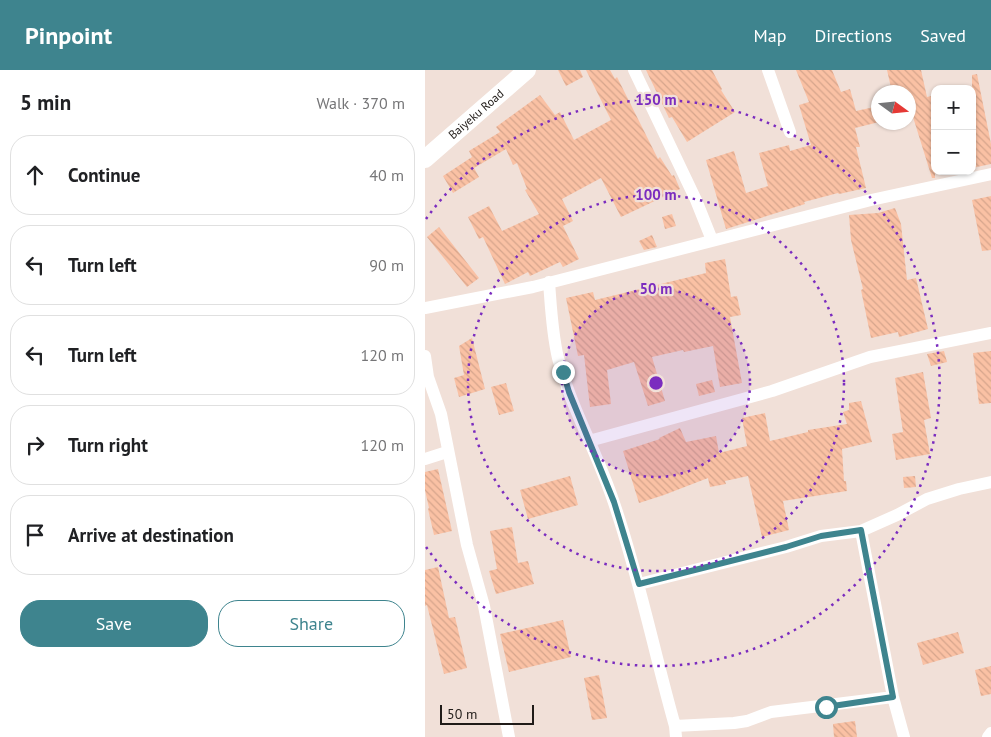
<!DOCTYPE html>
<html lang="en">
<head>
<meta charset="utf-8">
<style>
	:root { --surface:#fff; --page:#f6f6f6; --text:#202124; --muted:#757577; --line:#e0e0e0; --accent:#3e848e }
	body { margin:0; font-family:"PT Sans",sans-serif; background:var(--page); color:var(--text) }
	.controls { position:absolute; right:15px; top:15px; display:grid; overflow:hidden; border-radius:10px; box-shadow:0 1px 4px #0004 }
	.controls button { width:45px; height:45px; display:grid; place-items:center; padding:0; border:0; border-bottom:1px solid var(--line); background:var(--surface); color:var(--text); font:25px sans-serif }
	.compass { position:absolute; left:446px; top:15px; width:45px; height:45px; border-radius:50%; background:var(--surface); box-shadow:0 1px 4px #0004; rotate:105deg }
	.scale { position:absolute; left:15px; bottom:12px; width:94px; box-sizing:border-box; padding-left:5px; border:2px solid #201b18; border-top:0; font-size:14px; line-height:18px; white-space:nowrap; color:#201b18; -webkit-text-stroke:4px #f1e0d8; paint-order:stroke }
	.stop { position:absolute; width:15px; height:15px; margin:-11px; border:4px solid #3e848e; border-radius:50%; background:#fff }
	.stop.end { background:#3e848e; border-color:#fff; box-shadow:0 1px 5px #0008 }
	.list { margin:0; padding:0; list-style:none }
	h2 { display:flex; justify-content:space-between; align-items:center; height:65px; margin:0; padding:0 20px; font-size:21px }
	h2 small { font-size:16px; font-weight:400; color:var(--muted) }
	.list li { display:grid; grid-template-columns:32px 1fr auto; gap:15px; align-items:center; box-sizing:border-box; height:80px; margin:0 10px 10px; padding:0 10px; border:1px solid var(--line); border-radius:20px }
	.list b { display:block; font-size:19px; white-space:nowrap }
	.list em { font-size:16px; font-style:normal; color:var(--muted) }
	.actions { display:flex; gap:10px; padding:15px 20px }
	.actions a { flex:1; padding:11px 0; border:1px solid var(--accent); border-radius:20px; text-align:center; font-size:18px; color:var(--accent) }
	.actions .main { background:var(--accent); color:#fff }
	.icon { flex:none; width:28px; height:28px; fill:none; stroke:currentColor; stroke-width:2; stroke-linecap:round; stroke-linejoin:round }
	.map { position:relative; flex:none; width:566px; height:667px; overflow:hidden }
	header { display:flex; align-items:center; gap:30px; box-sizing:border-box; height:70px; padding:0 25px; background:var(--accent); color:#fff }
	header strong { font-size:24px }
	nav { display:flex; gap:28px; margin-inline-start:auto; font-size:18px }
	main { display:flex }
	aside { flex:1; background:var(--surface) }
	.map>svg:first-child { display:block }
	.building { fill:url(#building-back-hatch) }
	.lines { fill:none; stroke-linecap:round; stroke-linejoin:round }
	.street { stroke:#fff; stroke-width:12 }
	.secondary { stroke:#fff; stroke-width:18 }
	.route { stroke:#3e848e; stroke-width:6 }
	.ring { fill:none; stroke:#7b2cbf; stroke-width:2.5; stroke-dasharray:2.5 5 }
	.labels { text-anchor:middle; stroke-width:4.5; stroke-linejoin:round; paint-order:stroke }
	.street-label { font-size:12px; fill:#201b18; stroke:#f1e0d8 }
	.centre { fill:#7b2cbf; stroke:#f1e0d8; stroke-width:2.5 }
	.ring-label { font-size:15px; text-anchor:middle; font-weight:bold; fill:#7b2cbf; stroke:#f1e0d8; stroke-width:4.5; stroke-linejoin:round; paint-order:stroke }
</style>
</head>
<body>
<header>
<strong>Pinpoint</strong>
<nav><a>Map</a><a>Directions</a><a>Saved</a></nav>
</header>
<main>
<aside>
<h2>5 min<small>Walk · 370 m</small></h2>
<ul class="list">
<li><svg class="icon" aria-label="ahead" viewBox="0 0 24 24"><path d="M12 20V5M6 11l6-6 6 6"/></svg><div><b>Continue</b></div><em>40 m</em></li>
<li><svg class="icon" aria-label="left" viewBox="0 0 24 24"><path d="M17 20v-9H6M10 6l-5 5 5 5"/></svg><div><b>Turn left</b></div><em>90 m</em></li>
<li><svg class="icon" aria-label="left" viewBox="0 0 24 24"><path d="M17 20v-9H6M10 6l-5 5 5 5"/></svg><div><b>Turn left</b></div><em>120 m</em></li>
<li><svg class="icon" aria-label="right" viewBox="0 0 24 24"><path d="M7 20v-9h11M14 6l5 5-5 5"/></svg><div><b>Turn right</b></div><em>120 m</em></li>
<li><svg class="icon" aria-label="arrive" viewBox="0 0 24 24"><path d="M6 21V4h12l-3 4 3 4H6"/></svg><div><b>Arrive at destination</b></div></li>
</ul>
<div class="actions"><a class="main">Save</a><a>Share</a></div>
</aside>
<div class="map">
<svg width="566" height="667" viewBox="0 0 566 667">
	<defs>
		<pattern id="building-back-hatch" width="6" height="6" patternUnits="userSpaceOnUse" patternTransform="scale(1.25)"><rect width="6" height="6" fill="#fac1a4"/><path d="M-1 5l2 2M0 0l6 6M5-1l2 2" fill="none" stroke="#d6a58c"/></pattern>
	</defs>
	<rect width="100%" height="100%" fill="#f1e0d8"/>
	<path class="building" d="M 133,0 L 155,0 L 158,7 L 141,16 Z
		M 161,0 L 185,0 L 190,9 L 192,7 L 233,89 L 235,87 L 247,106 L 249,105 L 255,119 L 196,147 L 176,108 L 137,129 L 148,151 L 138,156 L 154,189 L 138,197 L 135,192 L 105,206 L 103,202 L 80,214 L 58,167 L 54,169 L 43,147 L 64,136 L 77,161 L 114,144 L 100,120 L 102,119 L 92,93 L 88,95 L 81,79 L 49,98 L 54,107 L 28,123 L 18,106 L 47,87 L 44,81 L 75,62 L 71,57 L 115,25 L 130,45 L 135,42 L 149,70 L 186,50 Z
		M 221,0 L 287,0 L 297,19 L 296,20 L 310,42 L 262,72 L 247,47 L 244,48 Z
		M 371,0 L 407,0 L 416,22 L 425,19 L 431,41 L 454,36 L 454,52 L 430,58 L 435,77 L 431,77 L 441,118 L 414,124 L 413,123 L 379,132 L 380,134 L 301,159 L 281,90 L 309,81 L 321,123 L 343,116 L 334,83 L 364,75 L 365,81 L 386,75 L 374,35 L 384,32 Z
		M 462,0 L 496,0 L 502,27 L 510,25 L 510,108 L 507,108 L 488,47 L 484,48 L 484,22 L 467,22 Z
		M 552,4 L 566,74 L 566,94 L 547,98 L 547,5 Z
		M 566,126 L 566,180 L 557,181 L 547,130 Z
		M 470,138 L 476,154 L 482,210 L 491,208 L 503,259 L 474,267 L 473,262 L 446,268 L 436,220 L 438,219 L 426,170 L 424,145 L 453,143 Z
		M 247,144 L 251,156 L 240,159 L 237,147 Z
		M 14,157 L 54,208 L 42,217 L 2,167 Z
		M 227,165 L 232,177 L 219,180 L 214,171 Z
		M 300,189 L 306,227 L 312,226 L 316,245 L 305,247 L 317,313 L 295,317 L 288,276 L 259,282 L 258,280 L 227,287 L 240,331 L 223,336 L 209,292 L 182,300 L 186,334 L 165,337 L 159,285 L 153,286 L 141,228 L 168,222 L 170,230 L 281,203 L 280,193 Z
		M 47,268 L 60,319 L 34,327 L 29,308 L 39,305 L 34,276 Z
		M 519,281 L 522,292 L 506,296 L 502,284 Z
		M 566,281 L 566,333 L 554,334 L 548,283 Z
		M 498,302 L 506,348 L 499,350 L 505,384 L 471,390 L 467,364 L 478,362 L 470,308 Z
		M 287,310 L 290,322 L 274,326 L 271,314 Z
		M 81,313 L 89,341 L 74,345 L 66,317 Z
		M 436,331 L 447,372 L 417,379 L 419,411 L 421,411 L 422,421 L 358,431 L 364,460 L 337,467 L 323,406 L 300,411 L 301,414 L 285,417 L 283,408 L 239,425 L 214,433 L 198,381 L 235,369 L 234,368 L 255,358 L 261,372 L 291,366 L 294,383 L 322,376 L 317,348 L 340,343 L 345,371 L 383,362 L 383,360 L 422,354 L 418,342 L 424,340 L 424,333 Z
		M 13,399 L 27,461 L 9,465 L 3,439 L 4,438 L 0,420 L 0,402 Z
		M 145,406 L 153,435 L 103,449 L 95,420 Z
		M 490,406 L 491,417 L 479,418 L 478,407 Z
		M 87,457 L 93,493 L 103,491 L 109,514 L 71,524 L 64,501 L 72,499 L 65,461 Z
		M 13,497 L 24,548 L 30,547 L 42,598 L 19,604 L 2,535 L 0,536 L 0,500 Z
		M 138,550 L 146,587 L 84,602 L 75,564 Z
		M 533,562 L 539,583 L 498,595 L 492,573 Z
		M 566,596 L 566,624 L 556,626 L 550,600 Z
		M 174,605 L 182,648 L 167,650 L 159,608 Z
		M 430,651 L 432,667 L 409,667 L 408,654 Z"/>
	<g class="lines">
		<path class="street" d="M 209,0 L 271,130 L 287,170
			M 343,0 L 365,62
			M 124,212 C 126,237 127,263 133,288 C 146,338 173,384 189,433 C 214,506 229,582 250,656 L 251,667
			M 0,238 L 108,217 L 446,130 L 566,104
			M 0,286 L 3,307 L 16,344 L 42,475 L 59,536 L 84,667
			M 164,371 L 347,321 L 445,287 L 566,263
			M 0,389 L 22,382
			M 436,461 L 468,627 L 479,667
			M 214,514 L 361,477 L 396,466 L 436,461 L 472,445 L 502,429 L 534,419 L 566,412
			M 250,656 L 309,653 L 322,651 L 346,642 L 468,627
			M 563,667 L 566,663"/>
		<path class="secondary" id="s1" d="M 0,89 L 102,0"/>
	</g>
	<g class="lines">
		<path class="route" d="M 138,302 L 144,322 L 189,432 L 214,514 L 361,477 L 396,466 L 436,460 L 468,627 L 401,637"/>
	</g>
	<circle cx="231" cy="313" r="94" fill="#7b2cbf" fill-opacity=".12"/>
	<g class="ring">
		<circle cx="231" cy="313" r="94"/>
		<circle cx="231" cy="313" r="188"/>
		<path d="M1 149A283 283 0 1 1 1 477"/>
	</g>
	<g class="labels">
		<g class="street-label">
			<text dy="4" stroke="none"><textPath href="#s1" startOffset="68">Baiyeku Road</textPath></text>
		</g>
	</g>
	<circle cx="231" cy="313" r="8" class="centre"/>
	<g class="ring-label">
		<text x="231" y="35">150 m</text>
		<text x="231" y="130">100 m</text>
		<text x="231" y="224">50 m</text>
	</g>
</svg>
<div class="controls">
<button>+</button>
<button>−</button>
</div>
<svg class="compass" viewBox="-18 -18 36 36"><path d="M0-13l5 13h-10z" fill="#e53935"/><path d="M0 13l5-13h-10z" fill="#757577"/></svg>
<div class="scale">50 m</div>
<div class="stop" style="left:401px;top:637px"></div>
<div class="stop end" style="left:138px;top:302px"></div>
</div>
</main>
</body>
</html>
